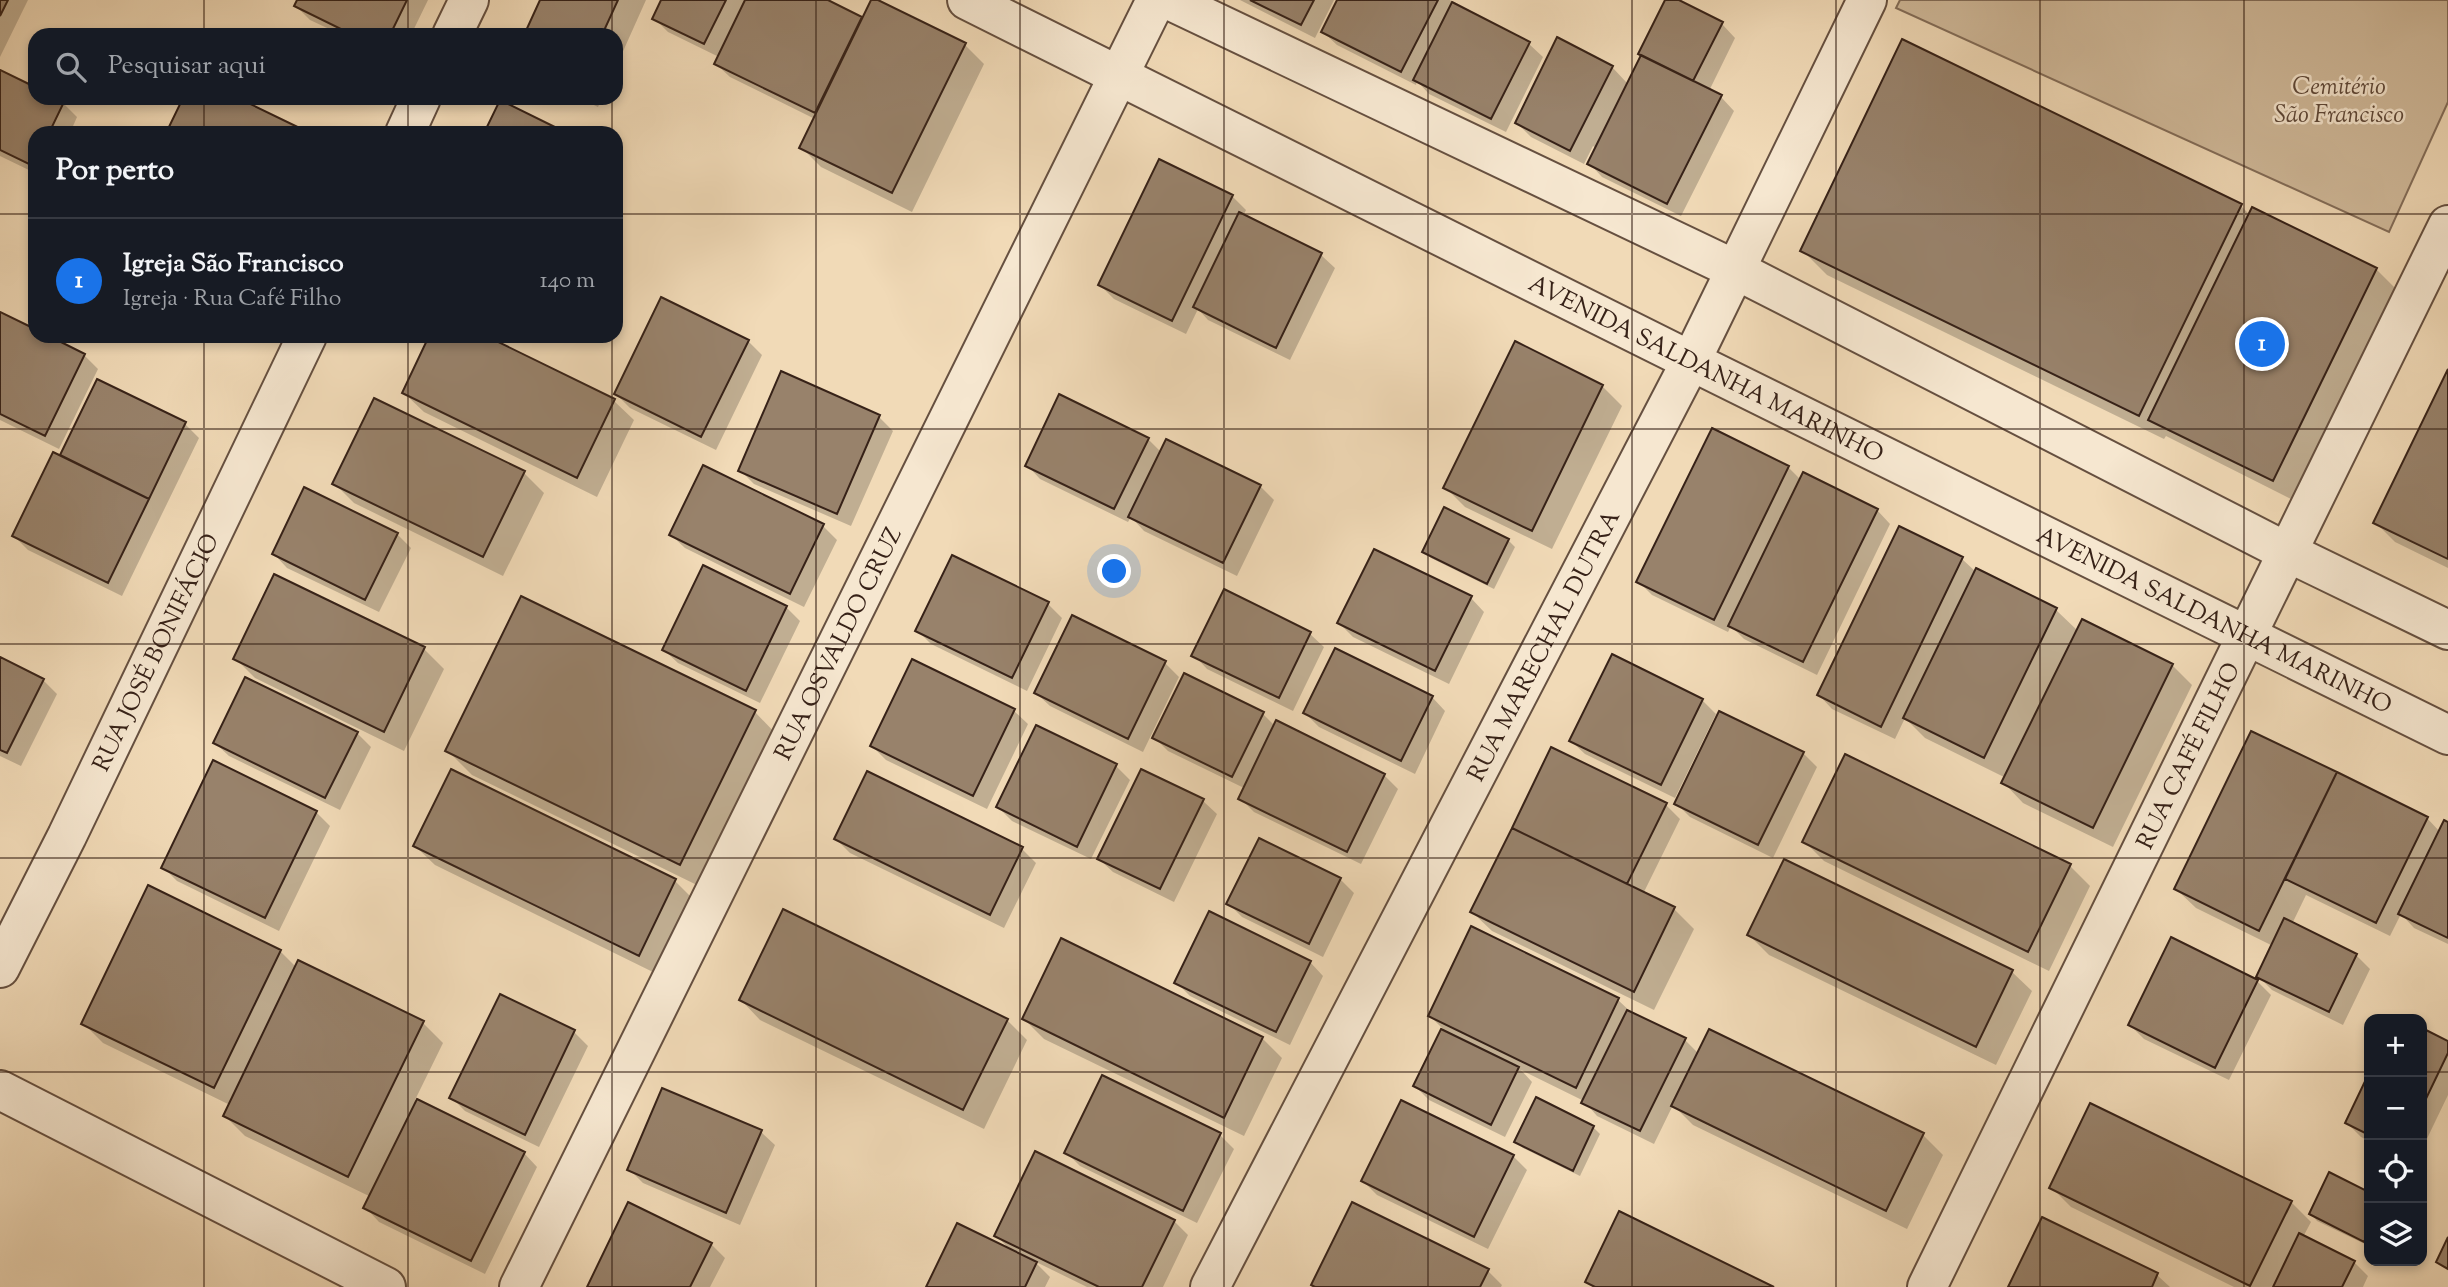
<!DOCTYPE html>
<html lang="pt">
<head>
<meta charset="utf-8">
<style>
	:root { --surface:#171b24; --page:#242831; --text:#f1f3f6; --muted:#9ea1a6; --line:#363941; --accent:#1a73e8 }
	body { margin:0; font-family:"Sorts Mill Goudy",serif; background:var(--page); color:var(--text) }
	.controls { position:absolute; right:21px; bottom:21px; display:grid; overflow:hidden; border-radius:14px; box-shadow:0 4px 10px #0003 }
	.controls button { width:63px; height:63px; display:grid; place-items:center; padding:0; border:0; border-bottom:2px solid var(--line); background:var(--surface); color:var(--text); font:35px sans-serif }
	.you { position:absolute; left:1115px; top:572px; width:24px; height:24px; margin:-18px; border:5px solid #fff; border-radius:50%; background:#1a73e8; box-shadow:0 0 0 10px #1a73e833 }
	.badge { display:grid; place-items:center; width:46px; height:46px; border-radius:50%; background:var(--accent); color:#fff; font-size:23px; font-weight:700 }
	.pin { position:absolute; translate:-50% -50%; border:4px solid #fff; box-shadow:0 2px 7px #0006 }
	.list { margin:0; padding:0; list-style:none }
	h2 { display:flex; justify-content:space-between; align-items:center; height:91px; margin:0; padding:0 28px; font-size:30px }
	h2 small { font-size:23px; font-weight:400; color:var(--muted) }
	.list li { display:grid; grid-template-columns:46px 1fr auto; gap:21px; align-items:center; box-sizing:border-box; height:126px; padding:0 28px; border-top:2px solid var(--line) }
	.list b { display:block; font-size:26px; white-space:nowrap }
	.list p { margin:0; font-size:23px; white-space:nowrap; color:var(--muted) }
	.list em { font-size:23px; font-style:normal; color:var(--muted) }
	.icon { flex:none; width:38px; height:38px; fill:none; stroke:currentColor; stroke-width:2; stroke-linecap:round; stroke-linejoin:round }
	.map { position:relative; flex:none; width:2448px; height:1287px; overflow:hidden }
	.search { position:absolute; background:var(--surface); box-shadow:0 4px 10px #0003; left:28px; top:28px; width:595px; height:77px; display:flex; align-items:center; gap:18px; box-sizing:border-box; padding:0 24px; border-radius:21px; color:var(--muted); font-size:26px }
	.panel { position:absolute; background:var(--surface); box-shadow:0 4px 10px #0003; left:28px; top:126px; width:595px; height:217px; border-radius:21px }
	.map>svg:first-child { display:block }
	.green { fill:#d1bb9c; stroke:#846e5a; stroke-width:2 }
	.shadow { fill:#0003 }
	.building { fill:#98826b; stroke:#372218; stroke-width:2 }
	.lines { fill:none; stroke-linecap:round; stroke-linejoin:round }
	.minor-casing { stroke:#665040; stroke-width:42 }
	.minor { stroke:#f6e7d0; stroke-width:38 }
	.grid { fill:none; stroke:#372218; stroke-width:2; stroke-opacity:0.55 }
	.labels { text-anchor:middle; stroke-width:5; stroke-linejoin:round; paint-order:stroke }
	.park-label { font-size:24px; font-style:italic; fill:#5e4839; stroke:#f6e7d0 }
	.street-label { font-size:24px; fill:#372218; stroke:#f6e7d0 }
</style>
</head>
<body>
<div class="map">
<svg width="2448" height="1287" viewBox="0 0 2448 1287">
	<rect width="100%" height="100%" fill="#f1dab7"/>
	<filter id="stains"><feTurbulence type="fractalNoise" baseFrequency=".00286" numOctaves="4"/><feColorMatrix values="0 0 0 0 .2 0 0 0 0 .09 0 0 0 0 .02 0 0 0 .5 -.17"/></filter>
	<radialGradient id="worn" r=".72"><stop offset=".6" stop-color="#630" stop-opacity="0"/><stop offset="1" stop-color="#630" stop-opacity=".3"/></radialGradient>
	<path class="green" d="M 1900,0 L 2448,0 L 2448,102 L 2389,232 L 1896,8 Z"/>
	<path class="shadow" d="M 0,0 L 28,0 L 0,57 Z
		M 299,0 L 428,0 L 411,35 L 342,35 L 310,20 L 296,6 Z
		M 542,0 L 646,0 L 616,67 L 616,35 L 526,35 Z
		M 663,0 L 824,0 L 863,19 L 874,0 L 964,44 L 984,64 L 912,212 L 821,167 L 801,147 L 815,119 L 730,77 L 716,64 L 719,57 L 668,32 L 654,18 Z
		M 1240,0 L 1334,0 L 1315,38 Z
		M 1339,0 L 1450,0 L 1457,7 L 1529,44 L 1543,57 L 1506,132 L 1429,94 L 1417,81 L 1416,85 L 1337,45 L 1323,32 Z
		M 1667,0 L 1675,0 L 1722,24 L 1735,38 L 1709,91 L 1721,97 L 1734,111 L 1681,216 L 1602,177 L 1589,163 L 1596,148 L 1593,146 L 1584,164 L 1531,137 L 1517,123 L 1612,67 L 1627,83 Z
		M 0,72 L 35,89 L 35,98 L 53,98 L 63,103 L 77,117 L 70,133 L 35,133 L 35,173 L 0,156 Z
		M 579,98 L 602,98 L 598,107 Z
		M 1232,196 L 1246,210 L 1243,216 L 1321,255 L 1335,268 L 1290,360 L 1208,320 L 1198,309 L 1186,334 L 1114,299 L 1100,285 Z
		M 2241,206 L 2250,215 L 2376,269 L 2396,289 L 2293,500 L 2166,436 L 2164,439 L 1827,275 L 1802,250 Z
		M 0,314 L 35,331 L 35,336 L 45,336 L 84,355 L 98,369 L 59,449 L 0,420 Z
		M 431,336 L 482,336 L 614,401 L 634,420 L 597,497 L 424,412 L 404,393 Z
		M 748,341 L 762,355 L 716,450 L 630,408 L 616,394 Z
		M 2448,373 L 2448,568 L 2395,542 L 2375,522 Z
		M 98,381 L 185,424 L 199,438 L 122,596 L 28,550 L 14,536 L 61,458 Z
		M 1602,386 L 1622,406 L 1552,549 L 1465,507 L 1445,487 Z
		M 879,417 L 893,431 L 851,526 L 754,484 L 740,470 Z
		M 1148,439 L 1162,453 L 1260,486 L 1274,500 L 1237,576 L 1144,531 L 1131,517 L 1128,522 L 1040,479 L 1027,465 Z
		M 1788,467 L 1801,480 L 1877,510 L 1890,524 L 1817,675 L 1744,639 L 1731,626 L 1728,632 L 1652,595 L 1639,582 Z
		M 524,473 L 544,493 L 503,576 L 354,503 L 334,483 Z
		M 823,526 L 837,540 L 804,607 L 685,548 L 671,535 Z
		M 1900,528 L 1962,559 L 1976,572 L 2056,610 L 2078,631 L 2172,665 L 2192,685 L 2113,847 L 2023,803 L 2004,783 L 2006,778 L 1925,738 L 1905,718 L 1895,739 L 1832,709 L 1819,695 Z
		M 397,534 L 411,548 L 379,612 L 287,568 L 274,554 Z
		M 1508,540 L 1515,547 L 1494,589 L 1431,558 L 1424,552 Z
		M 953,557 L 1048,604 L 1062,618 L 1027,691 L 931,644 L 917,630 Z
		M 1471,598 L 1484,612 L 1449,684 L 1353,637 L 1339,623 Z
		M 786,607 L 800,621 L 760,703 L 678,663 L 664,650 Z
		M 1073,618 L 1165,663 L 1179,677 L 1143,752 L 1050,706 L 1036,693 Z
		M 1310,634 L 1324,647 L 1293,711 L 1207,669 L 1194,655 Z
		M 424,649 L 444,669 L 404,751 L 255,678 L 235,658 Z
		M 0,659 L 43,680 L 57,694 L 21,766 L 0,756 Z
		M 1432,697 L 1445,711 L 1415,774 L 1319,727 L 1305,713 Z
		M 1702,700 L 1716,714 L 1675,798 L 1585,754 L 1571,741 Z
		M 1014,711 L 1028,724 L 987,809 L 886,760 L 872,746 Z
		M 755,712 L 779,737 L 705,889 L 472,775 L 448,751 Z
		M 1263,714 L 1275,726 L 1384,775 L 1398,789 L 1361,864 L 1254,812 L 1240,798 L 1244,788 L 1168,751 L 1154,737 Z
		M 357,733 L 371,747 L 340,810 L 229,756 L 215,743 Z
		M 2252,733 L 2427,818 L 2440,832 L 2448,824 L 2448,944 L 2414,928 L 2401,914 L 2390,936 L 2306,895 L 2292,924 L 2356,955 L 2370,969 L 2343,1025 L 2272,990 L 2258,976 L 2273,946 L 2196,908 L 2176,889 Z
		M 1803,753 L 1817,767 L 1773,858 L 1690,817 L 1676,803 Z
		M 1846,756 L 2070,866 L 2090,886 L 2049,971 L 1824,861 L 1804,841 Z
		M 1116,766 L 1130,780 L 1091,859 L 1012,821 L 998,807 Z
		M 868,774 L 1022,849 L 1036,863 L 1004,928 L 850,853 L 836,839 Z
		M 1203,801 L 1217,814 L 1174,902 L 1113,872 L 1099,859 Z
		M 1666,805 L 1680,819 L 1643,894 L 1674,909 L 1694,929 L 1654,1010 L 1492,931 L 1472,912 Z
		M 316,812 L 330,826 L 279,931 L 177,881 L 163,867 Z
		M 415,846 L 675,881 L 695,901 L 659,975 L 435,865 Z
		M 1340,879 L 1354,893 L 1323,957 L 1242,917 L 1228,903 Z
		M 1472,929 L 1618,1000 L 1633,1014 L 1685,1040 L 1699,1054 L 1923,1135 L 1943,1155 L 1907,1229 L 1693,1125 L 1673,1105 L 1654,1144 L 1597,1116 L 1584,1101 L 1521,1070 L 1532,1082 L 1505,1137 L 1429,1100 L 1415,1086 L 1443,1029 L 1430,1016 Z
		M 1749,935 L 2012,972 L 2032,991 L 1996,1065 L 1769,955 Z
		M 280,951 L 297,968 L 423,1023 L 443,1043 L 415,1100 L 524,1153 L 537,1167 L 485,1274 L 379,1222 L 366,1208 L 371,1197 L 245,1136 L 225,1116 L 230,1105 L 103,1043 L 83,1023 Z
		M 1310,962 L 1323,976 L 1290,1045 L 1190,996 L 1176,982 Z
		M 2257,981 L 2271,995 L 2229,1080 L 2144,1039 L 2130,1025 Z
		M 501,996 L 574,1032 L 588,1046 L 539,1147 L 465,1111 L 451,1097 Z
		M 741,1000 L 1007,1020 L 1027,1040 L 984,1129 L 760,1020 Z
		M 1024,1019 L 1262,1038 L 1282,1058 L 1244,1136 L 1044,1039 Z
		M 2422,1030 L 2448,1043 L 2448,1095 L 2422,1149 Z
		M 2369,1077 L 2369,1141 L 2361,1137 L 2347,1123 Z
		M 1593,1127 L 1600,1134 L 1580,1176 L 1523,1148 L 1516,1142 Z
		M 761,1132 L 775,1145 L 740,1225 L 643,1183 L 629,1169 Z
		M 1220,1135 L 1234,1149 L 1197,1223 L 1080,1166 L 1066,1152 Z
		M 1513,1156 L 1527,1170 L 1488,1249 L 1377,1195 L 1363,1181 Z
		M 2330,1175 L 2369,1194 L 2369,1246 L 2317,1221 L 2311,1214 Z
		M 2051,1187 L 2291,1202 L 2311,1222 L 2303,1237 L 2354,1262 L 2368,1276 L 2363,1287 L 2234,1287 L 2071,1207 Z
		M 2043,1219 L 2157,1275 L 2170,1287 L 2010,1287 Z
		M 1174,1221 L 1188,1235 L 1163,1287 L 1087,1287 L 1034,1261 L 1050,1277 L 1045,1287 L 927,1287 L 1011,1251 L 996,1235 Z
		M 711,1244 L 725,1258 L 710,1287 L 588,1287 Z
		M 1488,1271 L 1502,1285 L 1501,1287 L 1316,1287 Z"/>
	<path class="building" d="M 0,0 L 8,0 L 0,16 Z
		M 297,0 L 407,0 L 390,35 L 353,35 L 294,6 Z
		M 540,0 L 618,0 L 602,35 L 524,35 Z
		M 661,0 L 726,0 L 704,44 L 652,19 Z
		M 745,0 L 828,0 L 862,17 L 815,113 L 714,64 Z
		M 871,0 L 878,0 L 966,43 L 892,193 L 799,148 Z
		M 1250,0 L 1314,0 L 1301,25 Z
		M 1337,0 L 1438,0 L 1401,72 L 1321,32 Z
		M 1665,0 L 1679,0 L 1723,22 L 1693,81 L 1638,54 Z
		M 1452,2 L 1530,42 L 1491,119 L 1413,80 Z
		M 1557,37 L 1613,66 L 1570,151 L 1515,123 Z
		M 1902,39 L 2242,204 L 2139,416 L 1800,251 Z
		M 1641,55 L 1722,95 L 1667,204 L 1587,164 Z
		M 0,70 L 35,87 L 35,98 L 57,98 L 64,102 L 49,133 L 35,133 L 35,162 L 33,166 L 0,150 Z
		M 183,98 L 238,98 L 310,133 L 166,133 Z
		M 500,100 L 567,133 L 484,133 Z
		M 1159,159 L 1233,195 L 1172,321 L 1098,285 Z
		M 2252,207 L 2377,268 L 2273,481 L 2148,420 Z
		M 1239,212 L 1322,253 L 1276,348 L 1193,307 Z
		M 661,297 L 749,340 L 701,437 L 614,394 Z
		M 0,312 L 35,329 L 35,336 L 49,336 L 85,354 L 45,436 L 0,414 Z
		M 429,336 L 486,336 L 615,399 L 577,478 L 402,393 Z
		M 1515,341 L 1603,385 L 1532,531 L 1443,488 Z
		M 2448,369 L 2448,559 L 2373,523 Z
		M 781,371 L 880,415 L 837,514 L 738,471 Z
		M 97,379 L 186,422 L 149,499 L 60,455 Z
		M 1059,394 L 1149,438 L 1114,509 L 1025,466 Z
		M 374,398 L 525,471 L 483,557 L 332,484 Z
		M 1712,428 L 1789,466 L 1714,620 L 1636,582 Z
		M 1166,439 L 1261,485 L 1223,563 L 1128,517 Z
		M 53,452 L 149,499 L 108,583 L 12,536 Z
		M 703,465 L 824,524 L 790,594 L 669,535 Z
		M 1803,472 L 1878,509 L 1803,662 L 1728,626 Z
		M 304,487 L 398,533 L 365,600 L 272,554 Z
		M 1444,507 L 1509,539 L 1487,584 L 1422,552 Z
		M 1899,526 L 1963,557 L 1881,727 L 1817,695 Z
		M 1374,549 L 1472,596 L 1435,671 L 1337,623 Z
		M 952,555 L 1049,602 L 1012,678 L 915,631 Z
		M 703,565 L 787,606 L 746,691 L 662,650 Z
		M 1976,568 L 2057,608 L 1984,758 L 1903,718 Z
		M 274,574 L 425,647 L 384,732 L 233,659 Z
		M 1224,589 L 1311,632 L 1279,698 L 1191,656 Z
		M 521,596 L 756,710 L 680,865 L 445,751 Z
		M 1072,615 L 1166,661 L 1128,739 L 1034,693 Z
		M 2082,619 L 2173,664 L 2093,828 L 2001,783 Z
		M 1335,648 L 1433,696 L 1401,761 L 1303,713 Z
		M 1612,654 L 1703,699 L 1661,785 L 1569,741 Z
		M 0,657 L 44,679 L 7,753 L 0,750 Z
		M 912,659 L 1015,709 L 973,796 L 870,746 Z
		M 1184,673 L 1264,712 L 1232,777 L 1152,738 Z
		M 245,677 L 358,732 L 325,798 L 213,743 Z
		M 1719,711 L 1804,752 L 1758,845 L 1674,804 Z
		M 1276,720 L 1385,774 L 1347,852 L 1238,799 Z
		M 1036,725 L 1117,764 L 1077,847 L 996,807 Z
		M 2251,731 L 2337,772 L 2259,931 L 2174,889 Z
		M 1551,747 L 1667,803 L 1627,884 L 1512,828 Z
		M 1845,754 L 2071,864 L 2028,952 L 1802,842 Z
		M 213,760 L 317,811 L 265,918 L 161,868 Z
		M 451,769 L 676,879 L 639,956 L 413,846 Z
		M 1141,769 L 1204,799 L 1160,889 L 1097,859 Z
		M 867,771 L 1023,847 L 990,915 L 834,839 Z
		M 2337,772 L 2428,817 L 2376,923 L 2285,879 Z
		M 2444,820 L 2448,822 L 2448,938 L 2398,914 Z
		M 1512,828 L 1675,907 L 1634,992 L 1470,912 Z
		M 1259,838 L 1341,878 L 1309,944 L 1226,904 Z
		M 1784,859 L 2013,970 L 1976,1047 L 1747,935 Z
		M 148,885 L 281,950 L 214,1088 L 81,1024 Z
		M 783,909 L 1008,1019 L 963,1110 L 739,1000 Z
		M 1209,911 L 1311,961 L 1276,1032 L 1174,983 Z
		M 2284,918 L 2357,954 L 2329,1012 L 2256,977 Z
		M 1471,926 L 1619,998 L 1576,1088 L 1428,1016 Z
		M 2171,937 L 2258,980 L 2215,1068 L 2128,1025 Z
		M 1061,938 L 1263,1037 L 1224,1118 L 1022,1019 Z
		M 298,960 L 424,1021 L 348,1177 L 223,1116 Z
		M 500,994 L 575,1030 L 525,1135 L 449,1098 Z
		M 1627,1010 L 1686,1038 L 1640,1131 L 1581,1103 Z
		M 2422,1028 L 2448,1041 L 2448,1053 L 2422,1107 Z
		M 1441,1029 L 1519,1067 L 1491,1125 L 1413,1086 Z
		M 1709,1029 L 1924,1133 L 1886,1211 L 1671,1106 Z
		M 2369,1073 L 2369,1135 L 2345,1123 Z
		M 1102,1075 L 1221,1133 L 1183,1211 L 1064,1153 Z
		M 662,1088 L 762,1130 L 726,1213 L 627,1170 Z
		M 1536,1097 L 1594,1126 L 1573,1171 L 1514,1142 Z
		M 417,1099 L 525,1152 L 471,1261 L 363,1208 Z
		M 1401,1100 L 1514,1155 L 1474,1237 L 1361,1181 Z
		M 2090,1103 L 2292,1201 L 2250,1286 L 2049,1188 Z
		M 1035,1151 L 1175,1220 L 1142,1287 L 1099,1287 L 994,1236 Z
		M 2329,1172 L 2369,1192 L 2369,1232 L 2364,1242 L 2309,1214 Z
		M 628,1202 L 712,1243 L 690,1287 L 587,1287 Z
		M 1352,1202 L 1489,1269 L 1480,1287 L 1315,1287 L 1311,1285 Z
		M 1619,1211 L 1774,1287 L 1595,1287 L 1585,1282 Z
		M 2042,1217 L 2158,1273 L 2152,1287 L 2008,1287 Z
		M 957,1223 L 1037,1262 L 1025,1287 L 926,1287 Z
		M 2299,1233 L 2355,1261 L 2342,1287 L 2273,1287 Z
		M 2448,1237 L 2448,1269 L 2436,1262 Z"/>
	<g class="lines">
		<defs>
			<g id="minor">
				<path id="s1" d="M 967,0 L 1691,361 L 2448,735"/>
				<path d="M 1169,0 L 1736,270 L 2289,553 L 2448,630"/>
				<path d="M 452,35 L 469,0"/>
				<path d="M 405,133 L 421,98"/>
				<path id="s2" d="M 0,968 L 67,836 L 307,336"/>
				<path d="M 0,1090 L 386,1287"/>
				<path id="s3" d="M 519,1287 L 1156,0"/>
				<path id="s4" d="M 1210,1287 L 1691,361 L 1867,0"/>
				<path id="s5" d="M 1927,1287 L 2448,225"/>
			</g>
		</defs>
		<use href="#minor" class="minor-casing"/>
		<use href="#minor" class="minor"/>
	</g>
	<path class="grid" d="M 204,0 L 204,35M 408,0 L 408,35M 612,0 L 612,35M 816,0 L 816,1287M 1020,0 L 1020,1287M 1224,0 L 1224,1287M 1428,0 L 1428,1287M 1632,0 L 1632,1287M 1836,0 L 1836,1287M 2040,0 L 2040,1287M 2244,0 L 2244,1287M 204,98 L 204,133M 408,98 L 408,133M 612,98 L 612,133M 0,214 L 35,214M 616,214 L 2448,214M 204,336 L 204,1287M 408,336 L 408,1287M 612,336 L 612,1287M 0,429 L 2448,429M 0,644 L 2448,644M 0,858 L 2448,858M 0,1072 L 2369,1072M 2422,1072 L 2448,1072"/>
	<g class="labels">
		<g class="park-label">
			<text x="2339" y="94">Cemitério<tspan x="2339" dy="28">São Francisco</tspan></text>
		</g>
		<g class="street-label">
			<text dy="8" stroke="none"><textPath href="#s1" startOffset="826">AVENIDA SALDANHA MARINHO</textPath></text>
			<text dy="8" stroke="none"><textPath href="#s1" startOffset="1393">AVENIDA SALDANHA MARINHO</textPath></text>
			<text dy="8" stroke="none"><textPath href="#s3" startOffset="718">RUA OSVALDO CRUZ</textPath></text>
			<text dy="8" stroke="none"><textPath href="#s4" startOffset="723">RUA MARECHAL DUTRA</textPath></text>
			<text dy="8" stroke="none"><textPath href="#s2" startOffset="352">RUA JOSÉ BONIFÁCIO</textPath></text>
			<text dy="8" stroke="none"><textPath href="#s5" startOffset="592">RUA CAFÉ FILHO</textPath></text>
		</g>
	</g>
	<rect width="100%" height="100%" filter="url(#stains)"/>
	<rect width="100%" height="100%" fill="url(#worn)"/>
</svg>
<div class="controls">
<button>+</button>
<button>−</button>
<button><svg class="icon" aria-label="locate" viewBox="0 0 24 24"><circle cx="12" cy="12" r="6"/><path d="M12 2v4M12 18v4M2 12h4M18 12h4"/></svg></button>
<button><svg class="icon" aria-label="layers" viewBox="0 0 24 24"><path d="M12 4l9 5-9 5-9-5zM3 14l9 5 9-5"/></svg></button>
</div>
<div class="you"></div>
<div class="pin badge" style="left:2262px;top:344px">1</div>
<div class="search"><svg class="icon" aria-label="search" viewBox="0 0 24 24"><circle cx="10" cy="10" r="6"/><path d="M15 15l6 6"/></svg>Pesquisar aqui</div>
<section class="panel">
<h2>Por perto<small></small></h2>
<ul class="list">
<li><span class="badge">1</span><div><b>Igreja São Francisco</b><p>Igreja · Rua Café Filho</p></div><em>140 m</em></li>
</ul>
</section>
</div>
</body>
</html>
